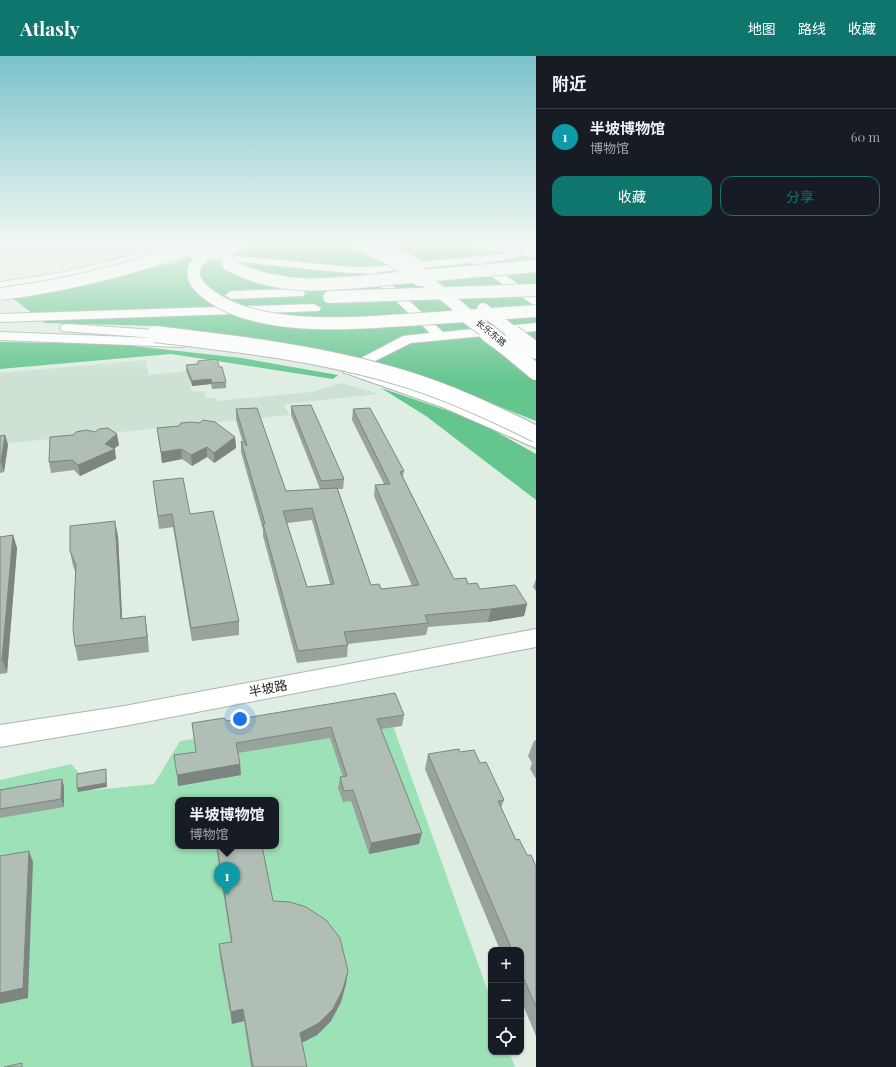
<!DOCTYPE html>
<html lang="zh">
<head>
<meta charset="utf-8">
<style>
	:root { --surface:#171b24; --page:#20242c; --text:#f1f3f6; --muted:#9ea1a6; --line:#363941; --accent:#0f766e }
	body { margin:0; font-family:"Playfair Display","Noto Sans SC",serif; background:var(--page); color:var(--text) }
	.controls { position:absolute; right:12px; bottom:12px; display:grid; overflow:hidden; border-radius:8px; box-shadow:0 1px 3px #0004 }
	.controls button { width:36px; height:36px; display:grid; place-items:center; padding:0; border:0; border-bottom:1px solid var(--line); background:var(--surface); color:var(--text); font:20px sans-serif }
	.you { position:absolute; left:240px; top:663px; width:14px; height:14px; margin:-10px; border:3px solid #fff; border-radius:50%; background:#1a73e8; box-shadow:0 0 0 6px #1a73e833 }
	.badge { display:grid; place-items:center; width:26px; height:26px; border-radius:50%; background:var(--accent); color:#fff; font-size:13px; font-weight:700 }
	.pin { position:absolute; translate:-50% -33px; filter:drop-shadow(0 1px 2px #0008) }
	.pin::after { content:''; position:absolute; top:21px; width:14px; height:12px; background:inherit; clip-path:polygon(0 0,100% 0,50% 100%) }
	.popup { position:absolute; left:175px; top:741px; width:104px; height:52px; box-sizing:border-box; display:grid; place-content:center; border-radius:8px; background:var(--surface); filter:drop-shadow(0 1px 3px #0005); font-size:13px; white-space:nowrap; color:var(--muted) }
	.popup b { font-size:15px; color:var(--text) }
	.popup::after { content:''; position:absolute; left:50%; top:100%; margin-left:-8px; border:8px solid transparent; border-top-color:var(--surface) }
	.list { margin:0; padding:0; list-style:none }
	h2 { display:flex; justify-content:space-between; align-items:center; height:52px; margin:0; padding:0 16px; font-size:17px }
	h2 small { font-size:13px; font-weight:400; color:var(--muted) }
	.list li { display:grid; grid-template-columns:26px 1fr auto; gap:12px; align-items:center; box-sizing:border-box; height:56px; padding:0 16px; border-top:1px solid var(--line) }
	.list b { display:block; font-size:15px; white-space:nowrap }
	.list p { margin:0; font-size:13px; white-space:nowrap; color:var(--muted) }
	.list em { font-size:13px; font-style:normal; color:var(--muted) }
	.actions { display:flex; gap:8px; padding:12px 16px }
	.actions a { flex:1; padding:9px 0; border:1px solid var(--accent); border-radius:12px; text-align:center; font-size:14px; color:var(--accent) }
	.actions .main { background:var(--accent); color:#fff }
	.icon { flex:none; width:22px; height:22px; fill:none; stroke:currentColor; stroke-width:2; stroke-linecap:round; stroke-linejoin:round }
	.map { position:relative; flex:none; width:536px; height:1011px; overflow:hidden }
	header { display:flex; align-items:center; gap:24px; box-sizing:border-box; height:56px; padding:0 20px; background:var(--accent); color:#fff }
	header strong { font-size:19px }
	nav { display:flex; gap:22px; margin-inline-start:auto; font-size:14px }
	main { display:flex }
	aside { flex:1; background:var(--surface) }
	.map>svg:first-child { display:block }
	.built { fill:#cde2d3 }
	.green { fill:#9de2b7; fill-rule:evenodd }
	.forest { fill:#64c58d }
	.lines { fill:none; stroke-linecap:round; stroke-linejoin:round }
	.tertiary-casing { stroke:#a9b7ad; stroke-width:2 }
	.secondary-casing { stroke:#a9b7ad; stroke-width:2 }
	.trunk-casing { stroke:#a9b7ad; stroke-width:2 }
	.tertiary { fill:#fff; fill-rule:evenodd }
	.secondary { fill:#fff; fill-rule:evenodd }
	.trunk { fill:#fff; fill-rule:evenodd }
	.primary-bridge-far1-casing { stroke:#a9b7ad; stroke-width:14; stroke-linecap:butt }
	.primary-bridge-casing { stroke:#a9b7ad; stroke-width:18; stroke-linecap:butt }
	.trunk-bridge-far1-casing { stroke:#a9b7ad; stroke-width:14; stroke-linecap:butt }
	.trunk-bridge-casing { stroke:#a9b7ad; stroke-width:18; stroke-linecap:butt }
	.primary-bridge-far1 { stroke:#fff; stroke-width:12 }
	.primary-bridge { stroke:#fff; stroke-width:16 }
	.trunk-bridge-far1 { stroke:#fff; stroke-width:12 }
	.trunk-bridge { stroke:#fff; stroke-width:16 }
	.wall { fill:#98a39c; fill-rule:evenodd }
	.shaded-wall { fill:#7c857f }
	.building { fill:#b1beb5; stroke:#7c857f; fill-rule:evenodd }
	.labels { text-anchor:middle; stroke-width:3; stroke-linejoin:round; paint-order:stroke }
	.far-street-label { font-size:9px; fill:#222724; stroke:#fff }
	.near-street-label { font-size:13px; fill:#222724; stroke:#fff }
</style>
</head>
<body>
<header>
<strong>Atlasly</strong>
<nav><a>地图</a><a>路线</a><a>收藏</a></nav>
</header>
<main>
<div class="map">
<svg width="536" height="1011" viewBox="0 0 536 1011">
	<rect width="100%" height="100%" fill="#dfede3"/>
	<path class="built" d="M 146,304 L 149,319 L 186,315 L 192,336 L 204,335 L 206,342 L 215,342 L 216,345 L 313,336 L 341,327 L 379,338 L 284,348 L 289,359 L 0,388 L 0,317 Z"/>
	<path class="green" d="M 387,653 L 491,944 L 491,996 L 509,996 L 515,1011 L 0,1011 L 0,724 L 71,708 L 94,734 L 154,728 L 180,685 ZM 178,744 L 276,744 L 276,790 L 178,790 Z"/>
	<path class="forest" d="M 223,186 L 451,186 L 536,200 L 536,365 L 411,316 L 301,291 L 156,270 L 45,267 L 11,241 L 178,206 Z
		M 0,286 L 115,288 L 242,302 L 338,319 L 333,323 L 171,298 L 0,313 Z
		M 381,332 L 475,364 L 536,398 L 536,444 L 426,360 Z"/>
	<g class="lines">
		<defs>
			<path id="tertiary" d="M 526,186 L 536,186 L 536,188 C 522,203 505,204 485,206 L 536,240 L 536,249 L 532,248 L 472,207 L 378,216 L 443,276 L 536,267 L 536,275 L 411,287 L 349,318 L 344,317 L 342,314 L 344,311 L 403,280 L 430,277 L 366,217 L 350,217 L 177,200 L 164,196 L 163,194 L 168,191 L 178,194 L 350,211 L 369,211 L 503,198 L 518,194 Z
				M 536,573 L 536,591 L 124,670 L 0,691 L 0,669 L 124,650 Z"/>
			<path id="secondary" d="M 526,186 L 536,186 L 536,190 L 527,188 Z
				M 169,190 L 173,191 L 175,193 L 173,195 L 60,225 L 0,234 L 0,226 L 60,217 Z
				M 0,276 L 181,283 L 186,284 L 188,287 L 186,290 L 181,291 L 0,284 Z
				M 356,311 C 418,327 479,352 536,380 L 536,392 L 442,351 L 351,319 L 348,316 L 351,313 Z"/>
			<path id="trunk" d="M 299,233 L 303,234 L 305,237 L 303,240 L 231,243 L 225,239 L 231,235 Z
				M 314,248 L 321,252 L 319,255 L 0,266 L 0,258 Z
				M 67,268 L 155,274 L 160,275 L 162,278 L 160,281 L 155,282 L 62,275 L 60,272 L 62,269 Z"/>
		</defs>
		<use href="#tertiary" class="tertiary-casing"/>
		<use href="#secondary" class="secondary-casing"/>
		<use href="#trunk" class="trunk-casing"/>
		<use href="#tertiary" class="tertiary"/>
		<use href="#secondary" class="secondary"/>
		<use href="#trunk" class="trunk"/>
		<defs>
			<path id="primary-bridge-far1" d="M 377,186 L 419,211
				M 403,208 L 438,234 L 491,278"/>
			<path id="primary-bridge" d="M 489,277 L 536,316"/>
			<path id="trunk-bridge-far1" d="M 221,186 C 206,197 181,212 201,232 C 249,279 359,267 421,263 C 459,260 498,258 536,255
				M 242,186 L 226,196 L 229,209 C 287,240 349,226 411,221 C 453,217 494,214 536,210
				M 355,186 L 392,204 L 419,224
				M 477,186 L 536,195
				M 0,238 C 72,229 140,211 208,186
				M 329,241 L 536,234
				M 483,253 L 515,278
				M 458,255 L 489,278"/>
			<path id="trunk-bridge" d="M 487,277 L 518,300
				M 513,277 L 536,295
				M 155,278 C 237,288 320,297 399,321 C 447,335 492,356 536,378"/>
		</defs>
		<use href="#primary-bridge-far1" class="primary-bridge-far1-casing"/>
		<use href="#primary-bridge" class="primary-bridge-casing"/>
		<use href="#trunk-bridge-far1" class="trunk-bridge-far1-casing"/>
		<use href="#trunk-bridge" class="trunk-bridge-casing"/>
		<use href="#primary-bridge-far1" class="primary-bridge-far1"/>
		<use href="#primary-bridge" class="primary-bridge"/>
		<use href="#trunk-bridge-far1" class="trunk-bridge-far1"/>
		<use href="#trunk-bridge" class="trunk-bridge"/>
	</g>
	<path class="wall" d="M 198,305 L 219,311 L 226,326 L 226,332 L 212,333 L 211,328 L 192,330 L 186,315 L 186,309 L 198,308 Z
		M 291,350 L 344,423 L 343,433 L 338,433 L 371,529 L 381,533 L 412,530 L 374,440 L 375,429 L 384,428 L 352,364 L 353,353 L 404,415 L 403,421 L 454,523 L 468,528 L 480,533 L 527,548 L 524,560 L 488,566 L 428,571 L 426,579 L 348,588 L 347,601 L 297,607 L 263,480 L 263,474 L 241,396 L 241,385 L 243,387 L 236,364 L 236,353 L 286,435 L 320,433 L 291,359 ZM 312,464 L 330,528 L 307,531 L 287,467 Z
		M 179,370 L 235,381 L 236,392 L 214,407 L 207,401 L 192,410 L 182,403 L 162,407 L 157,372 Z
		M 95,376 L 119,389 L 114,393 L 116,403 L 80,420 L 74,414 L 51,417 L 49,406 Z
		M 5,379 L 8,389 L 4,416 L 0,417 L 0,380 Z
		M 153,425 L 190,458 L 239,565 L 239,579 L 192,585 L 173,471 L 159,473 Z
		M 13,479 L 17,492 L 7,617 L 0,618 L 0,481 Z
		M 118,480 L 122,563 L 145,560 L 147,575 L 149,596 L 78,605 L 75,590 L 75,515 L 73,510 L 70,495 Z
		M 536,523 L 536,535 L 533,531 Z
		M 404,659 L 402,670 L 381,673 L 419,788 L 369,798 L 351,745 L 343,746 L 338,732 L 340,721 L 343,721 L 330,682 L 238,697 L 240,708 L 241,719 L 178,730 L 196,696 L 192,667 L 227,665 Z
		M 536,684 L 536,723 L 530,713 L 532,707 L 528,700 L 534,685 Z
		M 460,696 L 480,707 L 504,744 L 501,752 L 516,784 L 527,799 L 536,810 L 536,980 L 521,944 L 521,894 L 500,894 L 425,713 L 428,698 Z
		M 62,723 L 64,731 L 64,751 L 0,762 L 0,734 Z
		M 216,790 L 262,790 L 273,845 L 346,928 L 341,946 L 331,965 L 317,979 L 302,987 L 307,1011 L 251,1011 L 244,965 L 232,968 L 220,902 L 219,888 L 231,886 Z"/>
	<path class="shaded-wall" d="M 0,186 L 24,186 L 0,188 Z
		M 211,323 L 211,328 L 192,330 L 192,325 Z
		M 117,378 L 119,389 L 113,393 L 115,393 L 116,403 L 80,420 L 78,409 Z
		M 5,379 L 8,389 L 4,416 L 1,406 Z
		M 235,381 L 236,392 L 214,407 L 214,397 Z
		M 207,391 L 207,401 L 192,410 L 191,399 Z
		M 181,393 L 182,403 L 162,407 L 161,396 Z
		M 115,465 L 118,480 L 123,578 L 121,563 Z
		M 13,479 L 17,492 L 7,617 L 2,603 Z
		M 527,548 L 524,560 L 488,566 L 491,553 Z
		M 145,560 L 147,575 L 149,596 L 147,581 Z
		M 240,708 L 241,719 L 178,730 L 177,719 Z
		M 106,713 L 106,717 L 107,731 L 78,736 L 77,732 Z
		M 62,723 L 64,731 L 64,751 L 61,743 Z
		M 422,777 L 419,788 L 369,798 L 371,787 Z
		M 29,795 L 33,806 L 28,942 L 0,948 L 0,937 Z
		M 348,915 L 346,928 L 341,946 L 331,965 L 317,979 L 299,988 L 300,977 Z
		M 243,953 L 244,965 L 232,968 L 231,956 Z"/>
	<path class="building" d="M 217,303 L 219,311 L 222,311 L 226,326 L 212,327 L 211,323 L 192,325 L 186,309 L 198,308 L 198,305 Z
		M 311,349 L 344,423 L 321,425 L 291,350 Z
		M 257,352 L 286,435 L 337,432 L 371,529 L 379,528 L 381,533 L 419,529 L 375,429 L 390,428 L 353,353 L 370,352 L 404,415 L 400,416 L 454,523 L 466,522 L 468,528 L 477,527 L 480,533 L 515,529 L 527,548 L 491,553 L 425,559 L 428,567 L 344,576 L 348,589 L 298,595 L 263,468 L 265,468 L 241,385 L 247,390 L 236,353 ZM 312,452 L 334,528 L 307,531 L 283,455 Z
		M 203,364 L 215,366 L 235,381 L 214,397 L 207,391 L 191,399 L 181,393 L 161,396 L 157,372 L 179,370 L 181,367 L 191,366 L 200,367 Z
		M 108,372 L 117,378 L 105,388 L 115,393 L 78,409 L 72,404 L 49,406 L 50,381 L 73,379 L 76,376 L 86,374 L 95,376 L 99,373 Z
		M 5,379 L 1,406 L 0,406 L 0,380 Z
		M 183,422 L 190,458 L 213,455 L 239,565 L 191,572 L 172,458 L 158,460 L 153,425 Z
		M 115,465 L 121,563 L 145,560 L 147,581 L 75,590 L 73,572 L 76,509 L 70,495 L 70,470 Z
		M 13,479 L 2,603 L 0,604 L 0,481 Z
		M 395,637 L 404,659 L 377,663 L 422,777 L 371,787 L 353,734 L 344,735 L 340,721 L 347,720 L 331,671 L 236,687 L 240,708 L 177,719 L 174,699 L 196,696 L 192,667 L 224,662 L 227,665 Z
		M 459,693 L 460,696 L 474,694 L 480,707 L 486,706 L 504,744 L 498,745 L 516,784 L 519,783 L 527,799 L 531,799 L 536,810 L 536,951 L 521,916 L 521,894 L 512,894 L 428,698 Z
		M 106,713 L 106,727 L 77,732 L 77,718 Z
		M 62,723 L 61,743 L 0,753 L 0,734 Z
		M 217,790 L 262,790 L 273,845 L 290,846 L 306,851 L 326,864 L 340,882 L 348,915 L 343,933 L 333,953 L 319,967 L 300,977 L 307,1011 L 253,1011 L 243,953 L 231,956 L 219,888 L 232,886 Z
		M 29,795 L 23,932 L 0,937 L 0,800 Z
		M 22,1007 L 22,1011 L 4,1011 Z"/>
	<linearGradient id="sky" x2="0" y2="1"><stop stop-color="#7bc2cb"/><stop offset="0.57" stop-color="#f1f7f2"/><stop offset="1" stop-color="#f1f7f2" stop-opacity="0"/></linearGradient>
	<rect width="536" height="328" fill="url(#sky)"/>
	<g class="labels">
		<g class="far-street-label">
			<text transform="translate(491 277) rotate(40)" y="3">长乐东路</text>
		</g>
		<g class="near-street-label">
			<text transform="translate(268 632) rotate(-11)" y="5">半坡路</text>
		</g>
	</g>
</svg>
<div class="controls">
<button>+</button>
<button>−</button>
<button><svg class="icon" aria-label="locate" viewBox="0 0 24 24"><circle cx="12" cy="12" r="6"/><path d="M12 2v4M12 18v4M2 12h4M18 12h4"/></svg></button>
</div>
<div class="you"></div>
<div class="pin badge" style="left:227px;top:839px;background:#0f9aa8">1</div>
<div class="popup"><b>半坡博物馆</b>博物馆</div>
</div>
<aside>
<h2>附近<small></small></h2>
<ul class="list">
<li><span class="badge" style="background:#0f9aa8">1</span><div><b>半坡博物馆</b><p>博物馆</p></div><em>60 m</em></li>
</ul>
<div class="actions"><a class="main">收藏</a><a>分享</a></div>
</aside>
</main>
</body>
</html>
